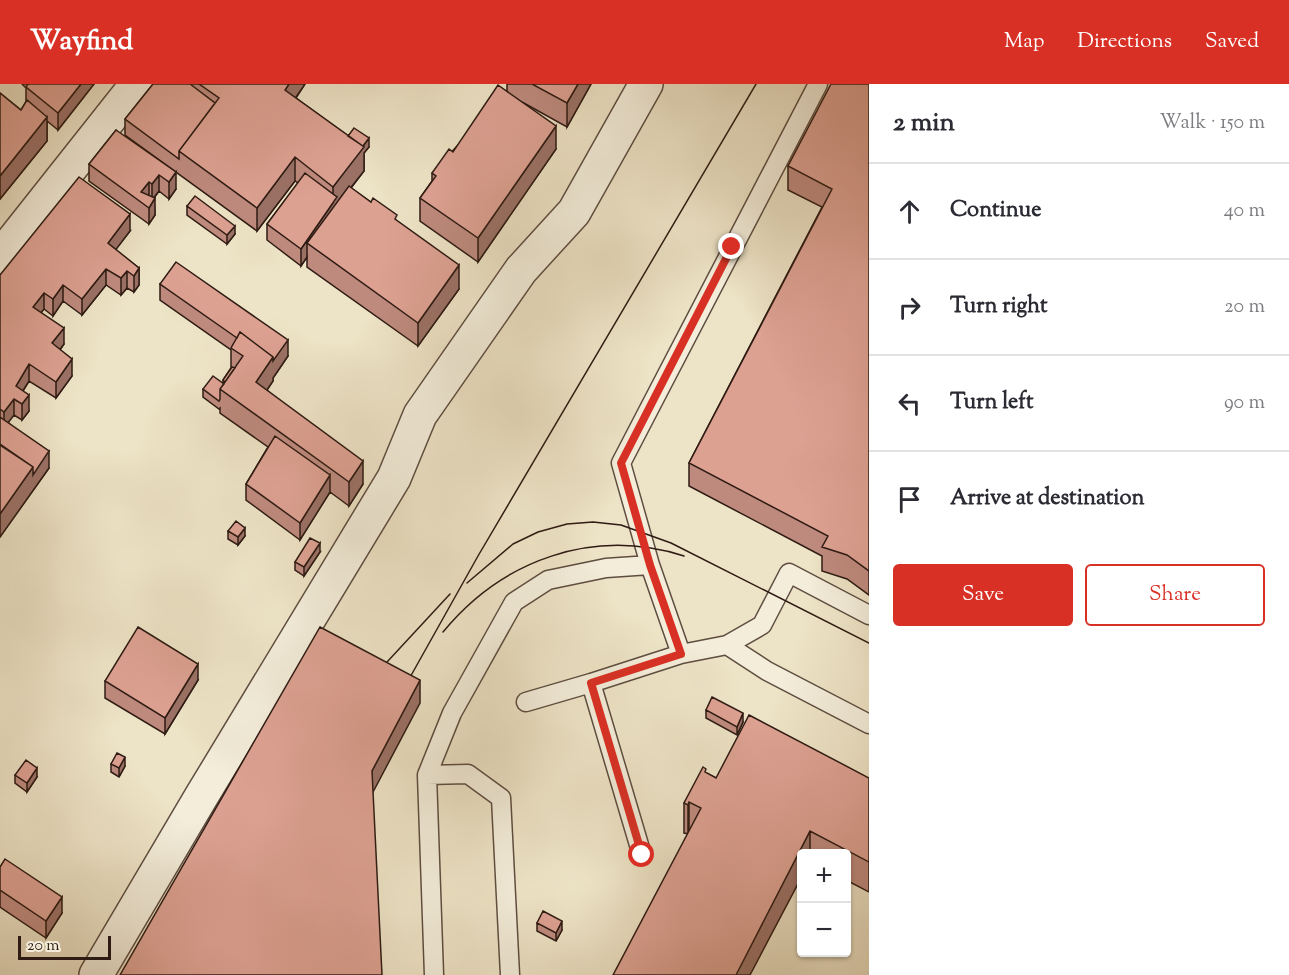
<!DOCTYPE html>
<html lang="en">
<head>
<meta charset="utf-8">
<style>
	:root { --surface:#fff; --page:#f2f2f3; --text:#2b2b33; --muted:#7c7c81; --line:#e1e1e2; --accent:#d93025 }
	body { margin:0; font-family:"Sorts Mill Goudy",serif; background:var(--page); color:var(--text) }
	.controls { position:absolute; right:18px; bottom:18px; display:grid; overflow:hidden; border-radius:6px; box-shadow:0 2px 4px #0004 }
	.controls button { width:54px; height:54px; display:grid; place-items:center; padding:0; border:0; border-bottom:2px solid var(--line); background:var(--surface); color:var(--text); font:30px sans-serif }
	.scale { position:absolute; left:18px; bottom:15px; width:93px; box-sizing:border-box; padding-left:6px; border:3px solid #2e1b13; border-top:0; font-size:16px; line-height:21px; white-space:nowrap; color:#2e1b13; -webkit-text-stroke:4px #f3edda; paint-order:stroke }
	.stop { position:absolute; width:18px; height:18px; margin:-14px; border:4px solid #d93025; border-radius:50%; background:#fff }
	.stop.end { background:#d93025; border-color:#fff; box-shadow:0 2px 6px #0008 }
	.list { margin:0; padding:0; list-style:none }
	h2 { display:flex; justify-content:space-between; align-items:center; height:78px; margin:0; padding:0 24px; font-size:26px }
	h2 small { font-size:20px; font-weight:400; color:var(--muted) }
	.list li { display:grid; grid-template-columns:39px 1fr auto; gap:18px; align-items:center; box-sizing:border-box; height:96px; padding:0 24px; border-top:2px solid var(--line) }
	.list b { display:block; font-size:22px; white-space:nowrap }
	.list em { font-size:20px; font-style:normal; color:var(--muted) }
	.actions { display:flex; gap:12px; padding:18px 24px }
	.actions a { flex:1; padding:14px 0; border:2px solid var(--accent); border-radius:6px; text-align:center; font-size:21px; color:var(--accent) }
	.actions .main { background:var(--accent); color:#fff }
	.icon { flex:none; width:33px; height:33px; fill:none; stroke:currentColor; stroke-width:2; stroke-linecap:round; stroke-linejoin:round }
	.map { position:relative; flex:none; width:869px; height:891px; overflow:hidden }
	header { display:flex; align-items:center; gap:36px; box-sizing:border-box; height:84px; padding:0 30px; background:var(--accent); color:#fff }
	header strong { font-size:28px }
	nav { display:flex; gap:33px; margin-inline-start:auto; font-size:21px }
	main { display:flex }
	aside { flex:1; background:var(--surface) }
	.map>svg:first-child { display:block }
	.lines { fill:none; stroke-linecap:round; stroke-linejoin:round }
	.lane-casing { stroke:#5e4d40; stroke-width:21 }
	.street-casing { stroke:#5e4d40; stroke-width:36 }
	.lane { stroke:#f3edda; stroke-width:18 }
	.street { stroke:#f3edda; stroke-width:33 }
	.tram { stroke:#2e1b13; stroke-width:1.5 }
	.wall { fill:#be8a7e; stroke:#2e1b13; stroke-width:1.5 }
	.shaded-wall { fill:#9b7166; stroke:#2e1b13; stroke-width:1.5 }
	.building { fill:#dda192; stroke:#2e1b13; stroke-width:1.5 }
	.route { stroke:#d93025; stroke-width:8 }
</style>
</head>
<body>
<header>
<strong>Wayfind</strong>
<nav><a>Map</a><a>Directions</a><a>Saved</a></nav>
</header>
<main>
<div class="map">
<svg width="869" height="891" viewBox="0 0 869 891">
	<rect width="100%" height="100%" fill="#ede3c6"/>
	<filter id="stains"><feTurbulence type="fractalNoise" baseFrequency=".00333" numOctaves="4"/><feColorMatrix values="0 0 0 0 .2 0 0 0 0 .09 0 0 0 0 .02 0 0 0 .5 -.17"/></filter>
	<radialGradient id="worn" r=".72"><stop offset=".6" stop-color="#630" stop-opacity="0"/><stop offset="1" stop-color="#630" stop-opacity=".3"/></radialGradient>
	<g class="lines">
		<defs>
			<path id="lane" d="M 818,0 L 621,379 L 650,481 L 681,570 L 727,561 L 762,541 L 789,489 L 869,531
				M 727,561 L 767,587 L 869,640
				M 526,618 L 591,599
				M 427,691 L 468,690 L 501,714 L 510,891
				M 642,771 L 591,599 L 681,570
				M 434,891 L 427,691 L 452,629 L 514,518 L 548,496 L 606,484 L 650,481"/>
			<path id="street" d="M 0,173 L 137,0
				M 96,891 L 201,713 L 394,394 L 420,331 L 521,186 L 574,128 L 646,0"/>
		</defs>
		<use href="#lane" class="lane-casing"/>
		<use href="#street" class="street-casing"/>
		<use href="#lane" class="lane"/>
		<use href="#street" class="street"/>
		<path class="tram" d="M 467,499 L 513,460 L 538,448 L 567,440 L 593,438 L 621,441 L 671,459 L 869,559
			M 443,548 C 502,476 593,443 684,472
			M 375,591 L 450,510
			M 404,604 L 478,472 L 756,0"/>
	</g>
	<path class="wall" d="M 22,0 L 94,0 L 58,46 L 47,37 L 47,57 L 0,115 L 0,9 L 21,26 L 26,18 L 26,4 Z
		M 153,0 L 305,0 L 296,14 L 348,52 L 369,63 L 364,69 L 364,87 L 351,104 L 397,137 L 459,205 L 418,262 L 307,183 L 307,173 L 301,182 L 267,156 L 267,140 L 298,99 L 295,97 L 257,147 L 125,51 L 125,35 Z
		M 507,0 L 591,0 L 567,43 L 522,18 L 556,65 L 478,178 L 420,137 L 420,114 L 432,97 L 432,89 L 507,8 Z
		M 869,0 L 869,511 L 847,495 L 822,487 L 822,472 L 689,402 L 689,379 L 822,123 L 788,106 L 788,82 Z
		M 116,46 L 176,105 L 169,115 L 159,107 L 154,114 L 155,131 L 149,140 L 89,97 L 89,80 Z
		M 187,122 L 235,150 L 227,160 L 187,131 Z
		M 130,147 L 115,166 L 139,184 L 139,201 L 134,208 L 127,204 L 121,211 L 106,201 L 82,231 L 63,217 L 53,232 L 44,225 L 41,228 L 64,260 L 60,266 L 72,292 L 56,314 L 29,297 L 23,307 L 29,327 L 22,336 L 14,331 L 8,338 L 49,384 L 0,453 L 0,191 Z
		M 160,200 L 288,272 L 273,294 L 273,297 L 267,306 L 363,400 L 349,422 L 330,408 L 300,456 L 246,416 L 246,400 L 268,363 L 220,329 L 220,324 L 219,325 L 203,313 L 203,305 L 223,300 L 223,296 L 231,284 L 231,266 L 160,216 Z
		M 228,447 L 245,452 L 238,461 L 228,455 Z
		M 320,468 L 304,492 L 295,486 L 295,478 Z
		M 198,596 L 165,650 L 105,614 L 105,597 Z
		M 706,626 L 743,638 L 737,651 L 706,634 Z
		M 111,680 L 125,682 L 119,693 L 111,688 Z
		M 706,689 L 716,694 L 869,694 L 869,808 L 846,796 L 846,770 L 801,770 L 684,749 L 684,719 Z
		M 15,691 L 37,693 L 27,708 L 15,699 Z
		M 0,783 L 62,829 L 46,854 L 0,823 Z
		M 537,839 L 562,846 L 556,857 L 537,847 Z"/>
	<path class="shaded-wall" d="M 81,0 L 94,0 L 58,46 L 58,29 Z
		M 289,0 L 305,0 L 285,29 L 285,6 Z
		M 578,0 L 591,0 L 567,43 L 567,19 Z
		M 47,33 L 47,57 L 0,115 L 0,92 Z
		M 556,42 L 556,65 L 478,178 L 478,154 Z
		M 369,54 L 369,63 L 364,69 L 364,87 L 307,159 L 307,173 L 301,182 L 301,165 L 333,119 L 333,103 Z
		M 295,73 L 295,97 L 257,147 L 257,124 Z
		M 176,88 L 176,105 L 169,115 L 169,98 Z
		M 159,91 L 159,107 L 152,116 L 152,100 Z
		M 149,98 L 149,114 L 141,108 Z
		M 155,114 L 155,131 L 149,140 L 149,124 Z
		M 130,130 L 130,147 L 108,176 L 108,159 Z
		M 235,142 L 235,150 L 227,160 L 227,151 Z
		M 459,181 L 459,205 L 418,262 L 418,239 Z
		M 139,184 L 139,201 L 134,208 L 134,192 Z
		M 106,185 L 106,201 L 82,231 L 82,215 Z
		M 127,187 L 127,204 L 121,211 L 121,194 Z
		M 63,201 L 63,217 L 53,232 L 53,215 Z
		M 44,209 L 44,225 L 33,239 L 33,223 Z
		M 64,244 L 64,260 L 52,276 L 52,259 Z
		M 288,256 L 288,272 L 273,294 L 273,297 L 256,322 L 256,298 L 273,273 Z
		M 72,275 L 72,292 L 56,314 L 56,298 Z
		M 29,280 L 29,297 L 17,316 L 16,302 Z
		M 29,311 L 29,327 L 22,336 L 22,320 Z
		M 14,315 L 14,331 L 4,344 L 4,328 Z
		M 49,367 L 49,384 L 0,453 L 0,430 L 33,383 Z
		M 363,377 L 363,400 L 349,422 L 349,398 Z
		M 330,391 L 330,408 L 300,456 L 300,439 Z
		M 245,444 L 245,452 L 238,461 L 238,453 Z
		M 320,459 L 320,468 L 304,492 L 304,483 Z
		M 198,580 L 198,596 L 165,650 L 165,634 Z
		M 420,596 L 420,619 L 372,710 L 372,687 Z
		M 743,629 L 743,638 L 737,651 L 737,643 Z
		M 125,673 L 125,682 L 119,693 L 119,684 Z
		M 37,684 L 37,693 L 27,708 L 27,699 Z
		M 689,718 L 689,748 L 688,750 L 688,721 Z
		M 810,747 L 810,770 L 801,770 L 801,794 L 750,891 L 735,891 Z
		M 62,813 L 62,829 L 46,854 L 46,837 Z
		M 562,837 L 562,846 L 556,857 L 556,849 Z"/>
	<path class="building" d="M 28,0 L 81,0 L 58,29 L 26,3 Z
		M 153,0 L 190,0 L 215,19 L 179,67 L 179,75 L 125,35 Z
		M 199,0 L 289,0 L 285,6 L 364,63 L 333,103 L 295,73 L 257,124 L 179,67 L 219,14 Z
		M 532,0 L 578,0 L 567,19 Z
		M 831,0 L 869,0 L 869,487 L 847,471 L 822,463 L 828,452 L 689,379 L 832,105 L 788,82 Z
		M 498,1 L 556,42 L 478,154 L 420,114 L 436,92 L 432,89 L 449,65 L 453,68 Z
		M 0,9 L 21,26 L 27,16 L 47,33 L 0,92 Z
		M 354,44 L 369,54 L 363,62 L 348,52 Z
		M 116,46 L 176,88 L 169,98 L 159,91 L 152,100 L 149,98 L 141,108 L 155,114 L 149,124 L 89,80 Z
		M 305,89 L 337,113 L 301,165 L 267,140 Z
		M 79,93 L 130,130 L 108,159 L 139,184 L 134,192 L 127,187 L 121,194 L 106,185 L 82,215 L 63,201 L 53,215 L 44,209 L 33,223 L 64,244 L 52,259 L 72,275 L 56,298 L 29,280 L 16,302 L 29,311 L 22,320 L 14,315 L 4,328 L 0,325 L 0,191 Z
		M 349,102 L 371,118 L 373,114 L 397,131 L 395,135 L 459,181 L 418,239 L 307,159 Z
		M 195,112 L 235,142 L 227,151 L 187,122 Z
		M 176,178 L 288,256 L 273,277 L 273,273 L 240,248 L 237,254 L 160,200 Z
		M 240,248 L 273,273 L 256,298 L 363,377 L 349,398 L 220,305 L 243,272 L 231,264 Z
		M 232,283 L 235,284 L 225,298 L 223,296 Z
		M 213,292 L 224,300 L 220,305 L 220,315 L 219,317 L 203,305 Z
		M 0,333 L 49,367 L 33,391 L 33,383 L 0,360 Z
		M 275,352 L 330,391 L 300,439 L 246,400 Z
		M 0,361 L 33,383 L 0,430 Z
		M 236,437 L 245,444 L 238,453 L 228,447 Z
		M 310,454 L 320,459 L 304,483 L 295,478 Z
		M 138,543 L 198,580 L 165,634 L 105,597 Z
		M 320,543 L 420,596 L 372,687 L 382,891 L 120,891 Z
		M 712,613 L 743,629 L 737,643 L 706,626 Z
		M 749,631 L 869,694 L 869,778 L 810,747 L 736,891 L 613,891 L 701,724 L 689,718 L 688,721 L 684,719 L 703,683 L 706,685 L 705,688 L 716,694 Z
		M 117,669 L 125,673 L 119,684 L 111,680 Z
		M 26,676 L 37,684 L 27,699 L 15,691 Z
		M 5,775 L 62,813 L 46,837 L 0,806 L 0,783 Z
		M 543,827 L 562,837 L 556,849 L 537,839 Z"/>
	<g class="lines">
		<path class="route" d="M 642,771 L 591,599 L 681,570 L 650,481 L 621,379 L 732,163"/>
	</g>
	<rect width="100%" height="100%" filter="url(#stains)"/>
	<rect width="100%" height="100%" fill="url(#worn)"/>
</svg>
<div class="controls">
<button>+</button>
<button>−</button>
</div>
<div class="scale">20 m</div>
<div class="stop" style="left:642px;top:771px"></div>
<div class="stop end" style="left:732px;top:163px"></div>
</div>
<aside>
<h2>2 min<small>Walk · 150 m</small></h2>
<ul class="list">
<li><svg class="icon" aria-label="ahead" viewBox="0 0 24 24"><path d="M12 20V5M6 11l6-6 6 6"/></svg><div><b>Continue</b></div><em>40 m</em></li>
<li><svg class="icon" aria-label="right" viewBox="0 0 24 24"><path d="M7 20v-9h11M14 6l5 5-5 5"/></svg><div><b>Turn right</b></div><em>20 m</em></li>
<li><svg class="icon" aria-label="left" viewBox="0 0 24 24"><path d="M17 20v-9H6M10 6l-5 5 5 5"/></svg><div><b>Turn left</b></div><em>90 m</em></li>
<li><svg class="icon" aria-label="arrive" viewBox="0 0 24 24"><path d="M6 21V4h12l-3 4 3 4H6"/></svg><div><b>Arrive at destination</b></div></li>
</ul>
<div class="actions"><a class="main">Save</a><a>Share</a></div>
</aside>
</main>
</body>
</html>
